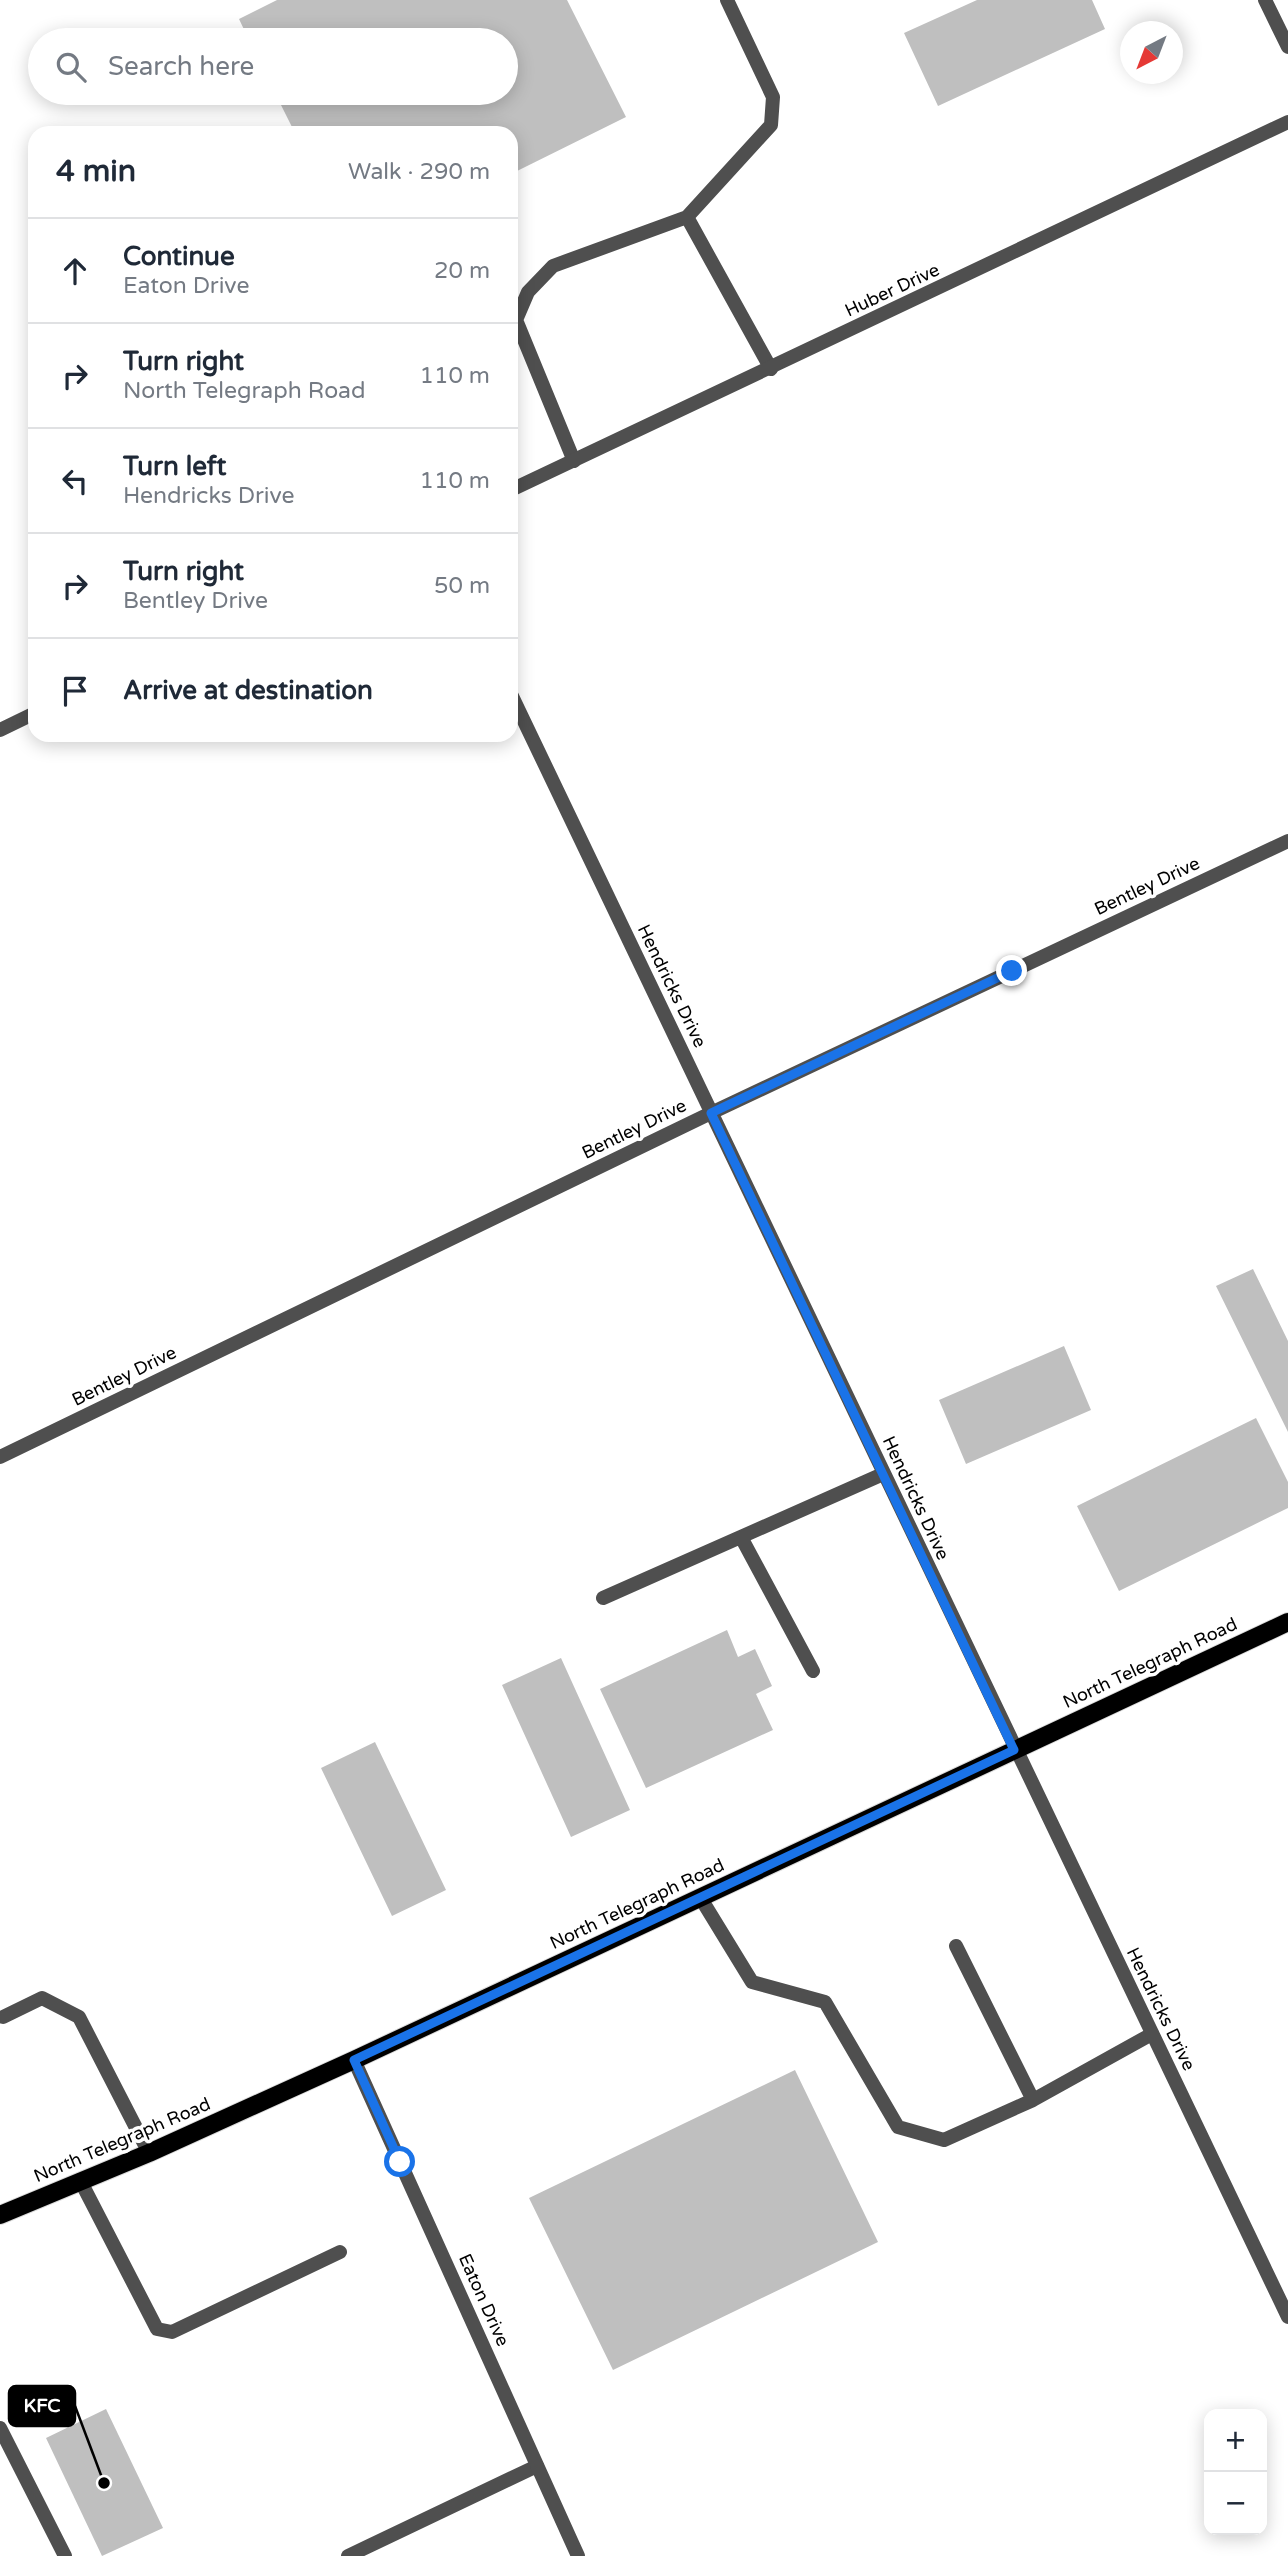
<!DOCTYPE html>
<html lang="en">
<head>
<meta charset="utf-8">
<style>
	:root { --surface:#fff; --page:#f6f6f7; --text:#1f2937; --muted:#747a83; --line:#e0e1e3 }
	body { margin:0; font-family:"Varela Round",sans-serif; background:var(--page); color:var(--text) }
	.controls { position:absolute; right:21px; bottom:21px; display:grid; overflow:hidden; border-radius:14px; box-shadow:0 4px 18px #0003 }
	.controls button { width:63px; height:63px; display:grid; place-items:center; padding:0; border:0; border-bottom:2px solid var(--line); background:var(--surface); color:var(--text); font:35px sans-serif }
	.compass { position:absolute; left:1120px; top:21px; width:63px; height:63px; border-radius:50%; background:var(--surface); box-shadow:0 4px 18px #0003; rotate:222deg }
	.stop { position:absolute; width:21px; height:21px; margin:-16px; border:5px solid #1a73e8; border-radius:50%; background:#fff }
	.stop.end { background:#1a73e8; border-color:#fff; box-shadow:0 2px 7px #0008 }
	.list { margin:0; padding:0; list-style:none }
	h2 { display:flex; justify-content:space-between; align-items:center; height:91px; margin:0; padding:0 28px; font-size:30px }
	h2 small { font-size:23px; font-weight:400; color:var(--muted) }
	.list li { display:grid; grid-template-columns:46px 1fr auto; gap:21px; align-items:center; box-sizing:border-box; height:105px; padding:0 28px; border-top:2px solid var(--line) }
	.list b { display:block; font-size:26px; white-space:nowrap }
	.list p { margin:0; font-size:23px; white-space:nowrap; color:var(--muted) }
	.list em { font-size:23px; font-style:normal; color:var(--muted) }
	.icon { flex:none; width:38px; height:38px; fill:none; stroke:currentColor; stroke-width:2; stroke-linecap:round; stroke-linejoin:round }
	.map { position:relative; flex:none; width:1288px; height:2556px; overflow:hidden }
	.search { position:absolute; background:var(--surface); box-shadow:0 4px 18px #0003; left:28px; top:28px; width:490px; height:77px; display:flex; align-items:center; gap:18px; box-sizing:border-box; padding:0 24px; border-radius:38px; color:var(--muted); font-size:26px }
	.panel { position:absolute; background:var(--surface); box-shadow:0 4px 18px #0003; left:28px; top:126px; width:490px; height:616px; border-radius:21px }
	.map>svg:first-child { display:block }
	.building { fill:#bfbfbf }
	.lines { fill:none; stroke-linecap:round; stroke-linejoin:round }
	.primary-casing { stroke:#dbdbdb; stroke-width:20 }
	.lane { stroke:#4f4f4f; stroke-width:14 }
	.street { stroke:#4f4f4f; stroke-width:14 }
	.primary { stroke:#000; stroke-width:18 }
	.route { stroke:#1a73e8; stroke-width:9 }
	.labels { text-anchor:middle; stroke-width:7; stroke-linejoin:round; paint-order:stroke }
	.street-label { font-size:18px; fill:#000; stroke:#fff }
	.leader { fill:none; stroke:#000; stroke-width:2.5 }
	.callout-dot { fill:#000; stroke:#fff; stroke-width:2.5 }
	.callout { fill:#000; stroke:#000; stroke-width:2.5 }
	.callout-label { font-size:19px; text-anchor:middle; font-weight:bold; fill:#fff }
</style>
</head>
<body>
<div class="map">
<svg width="1288" height="2556" viewBox="0 0 1288 2556">
	<rect width="100%" height="100%" fill="#fff"/>
	<path class="building" d="M 277,0 L 567,0 L 626,117 L 511,174 L 511,133 L 295,133 L 275,93 L 506,93 L 506,40 L 249,40 L 239,19 Z
		M 977,0 L 1092,0 L 1105,29 L 938,106 L 904,33 Z
		M 1253,1269 L 1288,1341 L 1288,1432 L 1216,1286 Z
		M 1064,1346 L 1091,1410 L 966,1464 L 939,1400 Z
		M 1256,1418 L 1288,1482 L 1288,1508 L 1119,1591 L 1077,1506 Z
		M 727,1630 L 738,1657 L 755,1649 L 772,1686 L 756,1694 L 773,1730 L 646,1788 L 600,1689 Z
		M 561,1658 L 630,1810 L 571,1837 L 502,1685 Z
		M 375,1742 L 446,1890 L 392,1916 L 321,1768 Z
		M 795,2070 L 878,2242 L 613,2370 L 529,2198 Z
		M 106,2409 L 163,2528 L 102,2556 L 46,2438 Z"/>
	<g class="lines">
		<defs>
			<path id="primary" d="M 0,2215 L 149,2153 L 354,2060 L 1288,1622"/>
		</defs>
		<use href="#primary" class="primary-casing"/>
		<path class="lane" d="M 1265,0 L 1288,47
			M 687,217 L 771,125 L 773,97 L 727,0
			M 574,461 L 516,320 L 528,292 L 553,266 L 687,217 L 771,369
			M 741,1537 L 813,1671
			M 603,1598 L 883,1474
			M 700,1897 L 752,1982 L 825,2002 L 898,2127 L 944,2140 L 1033,2100 L 1152,2034
			M 956,1946 L 1033,2100
			M 3,2017 L 42,1998 L 79,2017 L 149,2153
			M 80,2180 L 157,2329 L 172,2332 L 340,2252
			M 0,2428 L 65,2556
			M 348,2556 L 537,2466"/>
		<path class="street" d="M 511,490 L 1288,122
			M 511,694 L 1288,2317
			M 0,730 L 35,713
			M 0,1457 L 711,1113 L 1288,841
			M 354,2060 L 578,2556"/>
		<use href="#primary" class="primary"/>
	</g>
	<g class="lines">
		<path class="route" d="M 400,2162 L 354,2060 L 1014,1750 L 711,1113 L 1012,971"/>
	</g>
	<g class="labels">
		<g class="street-label">
			<text transform="translate(892 290) rotate(-25)" y="6">Huber Drive</text>
			<text transform="translate(1147 886) rotate(-25)" y="6">Bentley Drive</text>
			<text transform="translate(672 986) rotate(64)" y="6">Hendricks Drive</text>
			<text transform="translate(634 1129) rotate(-26)" y="6">Bentley Drive</text>
			<text transform="translate(124 1376) rotate(-26)" y="6">Bentley Drive</text>
			<text transform="translate(916 1498) rotate(65)" y="6">Hendricks Drive</text>
			<text transform="translate(1150 1663) rotate(-25)" y="6">North Telegraph Road</text>
			<text transform="translate(637 1904) rotate(-25)" y="6">North Telegraph Road</text>
			<text transform="translate(1161 2009) rotate(64)" y="6">Hendricks Drive</text>
			<text transform="translate(122 2140) rotate(-23)" y="6">North Telegraph Road</text>
			<text transform="translate(484 2300) rotate(66)" y="6">Eaton Drive</text>
		</g>
	</g>
	<path class="leader" d="M104 2483L75 2406"/>
	<circle class="callout-dot" cx="104" cy="2483" r="7"/>
	<rect class="callout" x="9" y="2386" width="66" height="40" rx="7"/>
	<g class="callout-label">
		<text x="42" y="2412">KFC</text>
	</g>
</svg>
<div class="controls">
<button>+</button>
<button>−</button>
</div>
<svg class="compass" viewBox="-18 -18 36 36"><path d="M0-13l5 13h-10z" fill="#e53935"/><path d="M0 13l5-13h-10z" fill="#747a83"/></svg>
<div class="stop" style="left:400px;top:2162px"></div>
<div class="stop end" style="left:1012px;top:971px"></div>
<div class="search"><svg class="icon" aria-label="search" viewBox="0 0 24 24"><circle cx="10" cy="10" r="6"/><path d="M15 15l6 6"/></svg>Search here</div>
<section class="panel">
<h2>4 min<small>Walk · 290 m</small></h2>
<ul class="list">
<li><svg class="icon" aria-label="ahead" viewBox="0 0 24 24"><path d="M12 20V5M6 11l6-6 6 6"/></svg><div><b>Continue</b><p>Eaton Drive</p></div><em>20 m</em></li>
<li><svg class="icon" aria-label="right" viewBox="0 0 24 24"><path d="M7 20v-9h11M14 6l5 5-5 5"/></svg><div><b>Turn right</b><p>North Telegraph Road</p></div><em>110 m</em></li>
<li><svg class="icon" aria-label="left" viewBox="0 0 24 24"><path d="M17 20v-9H6M10 6l-5 5 5 5"/></svg><div><b>Turn left</b><p>Hendricks Drive</p></div><em>110 m</em></li>
<li><svg class="icon" aria-label="right" viewBox="0 0 24 24"><path d="M7 20v-9h11M14 6l5 5-5 5"/></svg><div><b>Turn right</b><p>Bentley Drive</p></div><em>50 m</em></li>
<li><svg class="icon" aria-label="arrive" viewBox="0 0 24 24"><path d="M6 21V4h12l-3 4 3 4H6"/></svg><div><b>Arrive at destination</b></div></li>
</ul>
</section>
</div>
</body>
</html>
